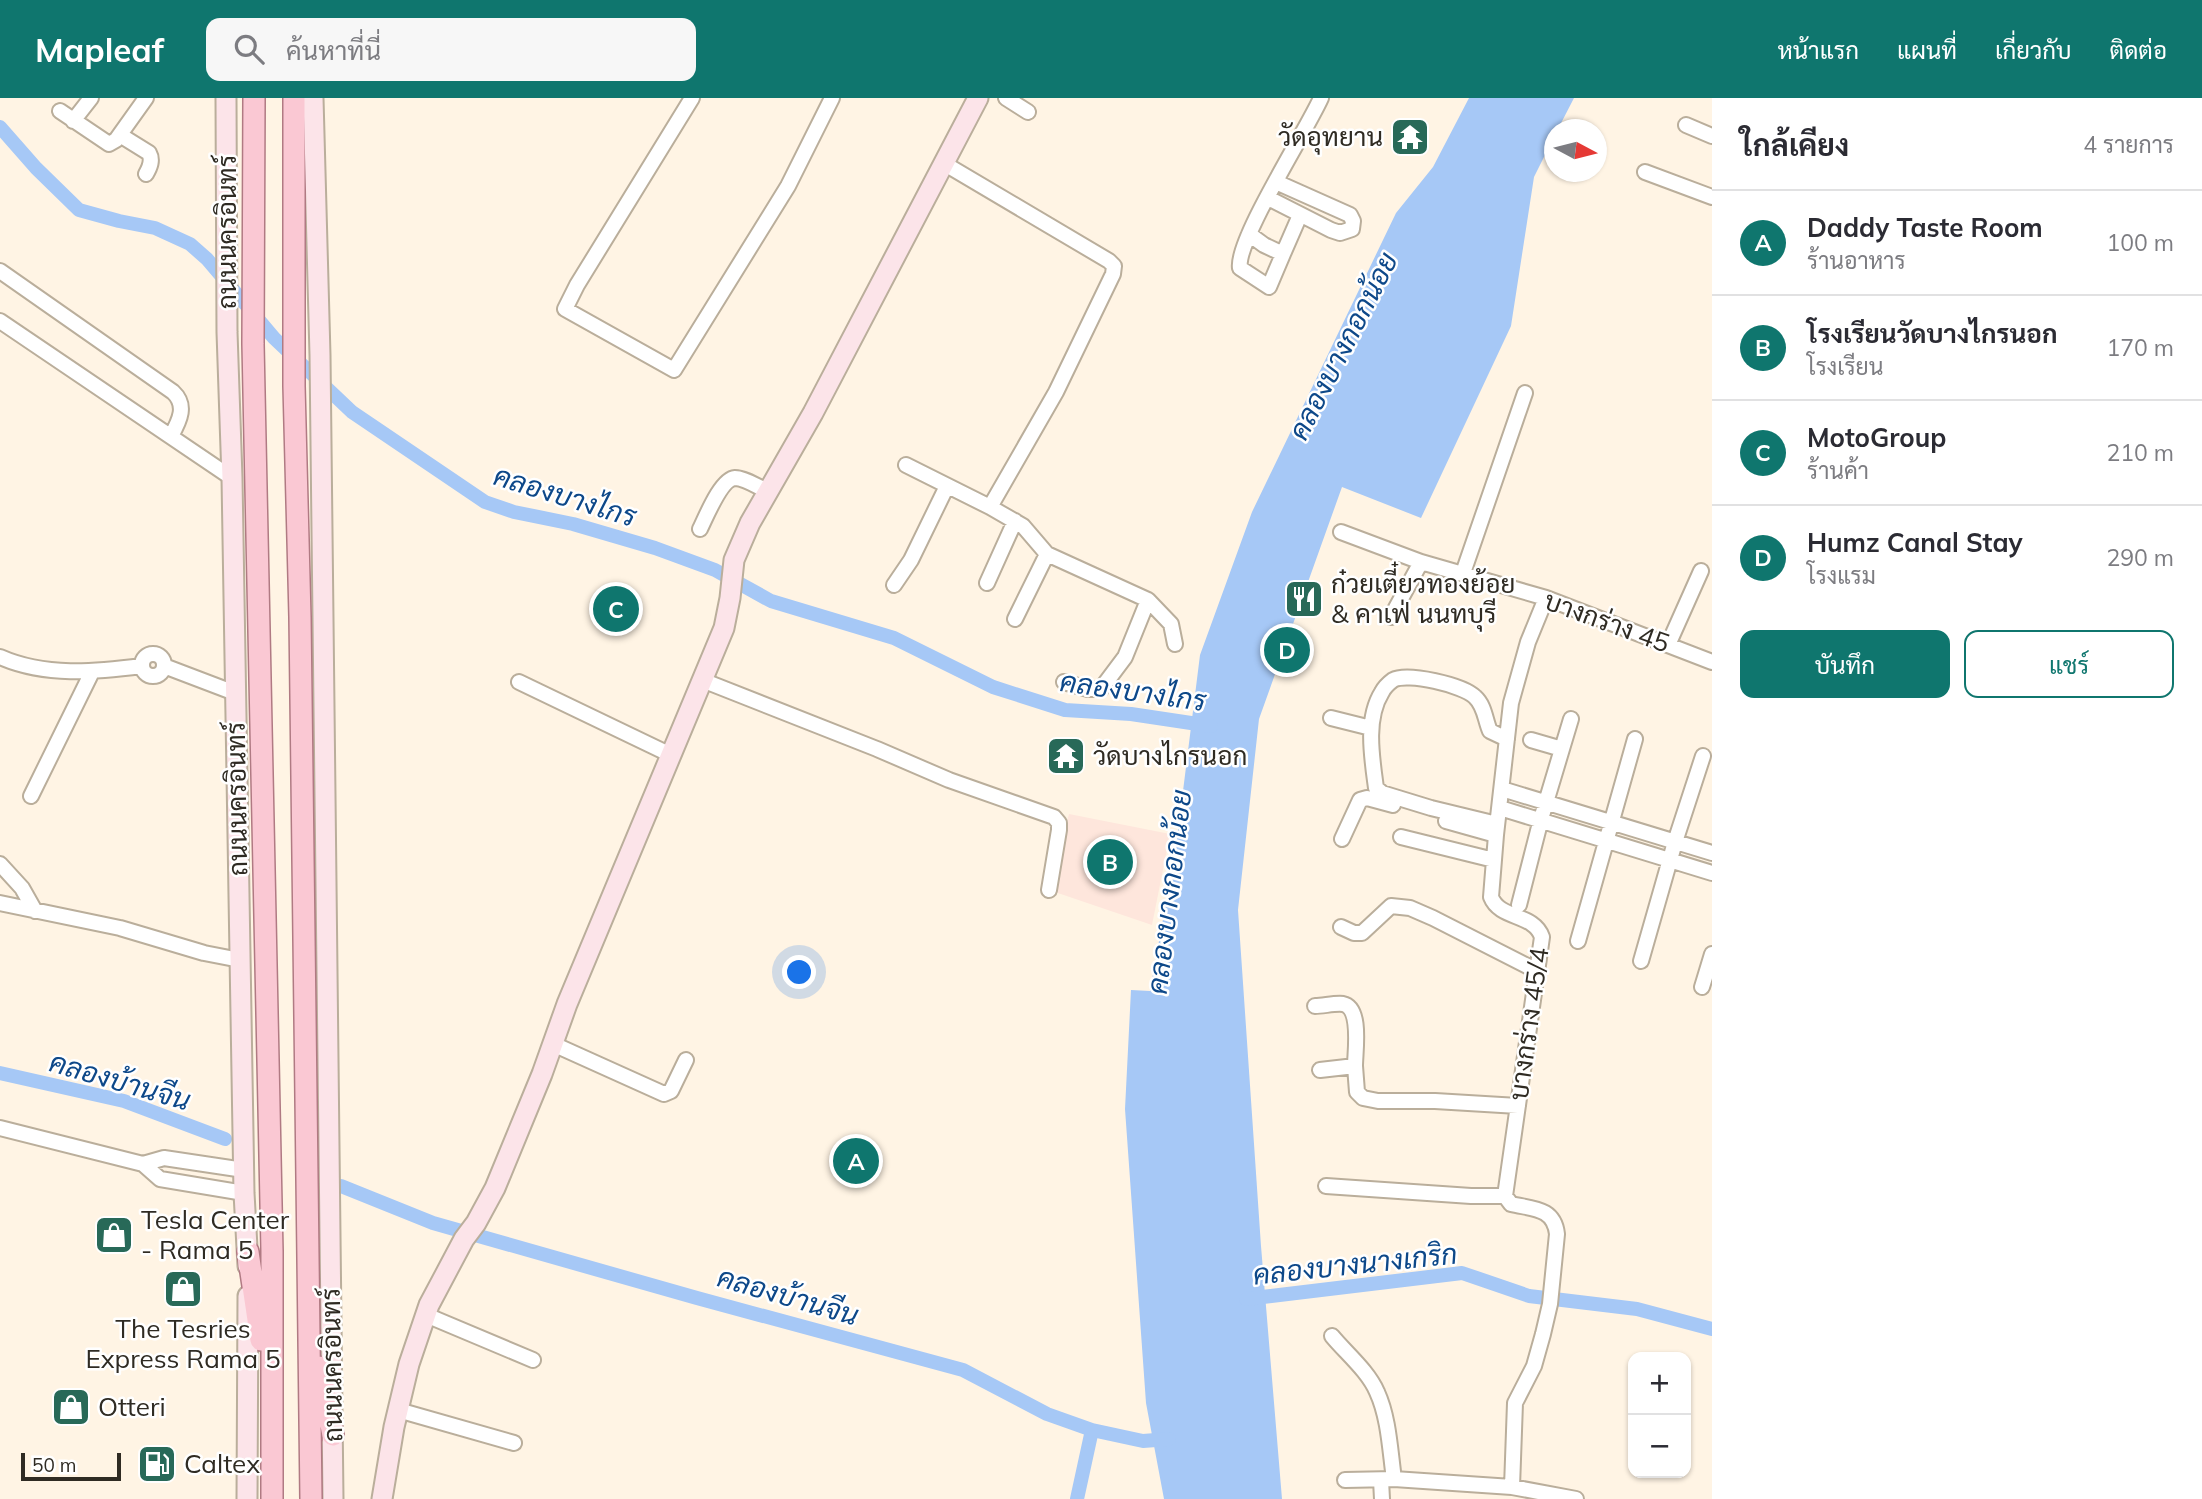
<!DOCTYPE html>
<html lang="th">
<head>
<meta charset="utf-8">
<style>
	:root { --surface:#fff; --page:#f7f7f7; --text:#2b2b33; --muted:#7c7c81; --line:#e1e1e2; --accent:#0f766e }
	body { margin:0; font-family:Mulish,Sarabun,sans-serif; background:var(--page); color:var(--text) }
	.controls { position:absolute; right:21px; bottom:21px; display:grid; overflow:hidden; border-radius:14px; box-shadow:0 2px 5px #0004 }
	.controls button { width:63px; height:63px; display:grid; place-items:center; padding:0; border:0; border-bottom:2px solid var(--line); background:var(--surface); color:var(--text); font:35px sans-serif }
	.compass { position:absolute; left:1544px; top:21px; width:63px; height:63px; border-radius:50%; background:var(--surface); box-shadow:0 2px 5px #0004; rotate:97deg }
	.scale { position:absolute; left:21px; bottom:18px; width:100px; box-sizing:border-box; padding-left:7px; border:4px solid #2f2b23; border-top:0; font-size:19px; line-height:24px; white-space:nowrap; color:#2f2b23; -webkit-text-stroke:5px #fff; paint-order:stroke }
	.you { position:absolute; left:800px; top:875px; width:24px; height:24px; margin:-18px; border:5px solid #fff; border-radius:50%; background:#1a73e8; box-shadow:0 0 0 10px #1a73e833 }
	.badge { display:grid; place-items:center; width:46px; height:46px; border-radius:50%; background:var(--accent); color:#fff; font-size:23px; font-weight:700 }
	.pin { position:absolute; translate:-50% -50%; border:4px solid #fff; box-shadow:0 2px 7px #0006 }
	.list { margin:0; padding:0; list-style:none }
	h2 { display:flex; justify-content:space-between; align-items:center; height:91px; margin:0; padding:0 28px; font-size:30px }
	h2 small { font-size:23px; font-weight:400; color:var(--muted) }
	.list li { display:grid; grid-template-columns:46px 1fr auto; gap:21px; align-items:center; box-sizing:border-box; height:105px; padding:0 28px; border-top:2px solid var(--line) }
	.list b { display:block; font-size:26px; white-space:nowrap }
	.list p { margin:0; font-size:23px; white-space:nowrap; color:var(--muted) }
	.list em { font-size:23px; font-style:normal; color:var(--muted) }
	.actions { display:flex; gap:14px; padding:21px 28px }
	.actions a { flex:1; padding:16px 0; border:2px solid var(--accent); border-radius:14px; text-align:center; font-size:24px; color:var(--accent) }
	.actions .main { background:var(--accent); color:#fff }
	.icon { flex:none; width:38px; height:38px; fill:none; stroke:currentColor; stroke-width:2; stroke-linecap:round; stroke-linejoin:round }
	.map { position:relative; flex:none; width:1712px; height:1401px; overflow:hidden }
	header { display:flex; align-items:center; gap:42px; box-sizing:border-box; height:98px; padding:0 35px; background:var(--accent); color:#fff }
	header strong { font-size:33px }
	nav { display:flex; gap:38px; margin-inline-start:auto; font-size:24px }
	.search { width:490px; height:63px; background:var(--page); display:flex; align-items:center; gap:18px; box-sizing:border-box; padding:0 24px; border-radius:14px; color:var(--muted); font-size:26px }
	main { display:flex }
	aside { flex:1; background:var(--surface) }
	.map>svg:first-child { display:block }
	.education { fill:#fee6dc }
	.water { fill:#a6c8f6 }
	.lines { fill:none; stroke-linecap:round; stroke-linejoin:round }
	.canal { stroke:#a6c8f6; stroke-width:14 }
	.street-casing { stroke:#baae9b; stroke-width:18 }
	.secondary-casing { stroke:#baae9b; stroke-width:23 }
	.primary-casing { stroke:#b07a83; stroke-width:24 }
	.street { stroke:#fff; stroke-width:14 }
	.secondary { stroke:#fce4e9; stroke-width:19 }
	.primary { stroke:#fac8d3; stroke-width:21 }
	.labels { text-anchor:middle; stroke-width:5; stroke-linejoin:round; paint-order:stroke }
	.poi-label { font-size:26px; fill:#2f2b23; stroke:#fff; text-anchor:start }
	.street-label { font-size:26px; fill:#2f2b23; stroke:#fff }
	.water-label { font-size:28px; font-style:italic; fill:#0d4889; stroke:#fff }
</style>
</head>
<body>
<header>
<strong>Mapleaf</strong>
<div class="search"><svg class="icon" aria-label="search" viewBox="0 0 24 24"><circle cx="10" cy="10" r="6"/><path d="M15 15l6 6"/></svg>ค้นหาที่นี่</div>
<nav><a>หน้าแรก</a><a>แผนที่</a><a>เกี่ยวกับ</a><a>ติดต่อ</a></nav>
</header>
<main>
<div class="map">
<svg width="1712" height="1401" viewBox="0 0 1712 1401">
	<rect width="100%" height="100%" fill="#fff4e4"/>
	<path class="education" d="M 1069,716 L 1170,736 L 1152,827 L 1049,792 Z"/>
	<path class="water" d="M 1469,0 L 1574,0 L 1558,31 L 1554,32 L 1554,39 L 1534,79 L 1511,228 L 1421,420 L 1342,389 L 1259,621 L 1238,812 L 1261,1148 L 1282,1401 L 1164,1401 L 1146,1305 L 1125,1011 L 1131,892 L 1150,893 L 1176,749 L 1200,557 L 1252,414 L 1396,115 L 1433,69 Z"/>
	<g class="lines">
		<path class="canal" d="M 0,29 L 36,70 L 79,112 L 119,123 L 155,130 L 190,146 L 207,161 L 274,240 L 352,314 L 485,404 L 514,414 L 573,426 L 655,450 L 715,472 L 771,503 L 894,540 L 993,589 L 1065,612 L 1131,616 L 1211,628
			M 0,975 L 124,1003 L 225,1041
			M 341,1088 L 433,1125 L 697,1200 L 963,1272 L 1047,1316 L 1092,1332 L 1143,1343 L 1169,1341
			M 1246,1201 L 1462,1175 L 1529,1198 L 1637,1211 L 1712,1231
			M 1077,1401 L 1092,1332"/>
		<defs>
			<path id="street" d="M 692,0 L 577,187 L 565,211 L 674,272 L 788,88 L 832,0
				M 1006,0 L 1028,14
				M 60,13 L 109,46 L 116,42 L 146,0
				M 73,23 L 91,0
				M 1686,27 L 1712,38
				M 120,37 L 149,55 C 153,62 150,69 146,76
				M 945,66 L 1109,163 L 1114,168 L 1113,176 L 1056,294 L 990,409 L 1023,428 L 1047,456 L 1148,502 L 1125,559 L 1101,591 L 1088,591 L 1064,584
				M 1645,74 L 1712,99
				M 1268,100 L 1331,132 L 1340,135 L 1352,131 L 1353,123 L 1350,117 L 1276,84
				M 1249,136 L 1264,147 L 1283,156 L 1300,117
				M 1283,156 L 1269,189 L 1240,170 C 1235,144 1307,32 1321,0
				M 0,173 L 173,294 C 187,307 180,322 171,338
				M 0,223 L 232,380
				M 906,367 L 990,409
				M 700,431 C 706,419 721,381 735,380 C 745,380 758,389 767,393
				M 1341,434 L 1421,464 L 1546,500 L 1712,564
				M 1463,475 L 1525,295
				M 987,485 L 1015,423
				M 894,487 L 911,462 L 947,388
				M 1148,502 L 1171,526 L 1175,546
				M 1391,519 L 1421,464
				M 1015,521 L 1047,456
				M 1668,547 L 1701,473
				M142 567a11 11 0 1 1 22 0a11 11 0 1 1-22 0Z
				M 0,559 C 45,579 95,574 142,568
				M 164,568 L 235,595
				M 702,582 L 877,651 L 949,682 L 1054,719 L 1059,725 L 1059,732 L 1049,792
				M 519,584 L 671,657
				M 1331,620 L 1371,630
				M 1531,642 L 1562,651
				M 1502,691 L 1712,755
				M 31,698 L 92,574
				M 1500,710 L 1712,775
				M 1446,723 L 1496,737
				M 1497,726 L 1431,710 L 1382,695 L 1376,690 C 1372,660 1365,621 1382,594 C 1384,590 1389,585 1393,582 C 1407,574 1463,587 1475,599 C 1485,608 1485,622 1490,633 L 1507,641
				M 1401,739 L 1494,762
				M 1342,741 L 1360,702 L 1367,700 L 1393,707
				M 0,766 L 22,790 L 35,813
				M 0,805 L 120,830 L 204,855 L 240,862
				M 1519,807 L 1541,721 L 1571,621
				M 1341,829 L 1354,835 L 1362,835 L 1391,808 L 1410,810 L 1433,820 L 1537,873
				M 1578,843 L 1635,641
				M 1641,863 L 1675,744 L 1703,658
				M 1702,889 L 1712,856
				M 1315,908 C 1323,908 1335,905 1343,906 C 1362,910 1355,953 1355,968
				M 553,946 L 664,996 L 671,993 L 686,962
				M 1320,972 L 1355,968 L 1357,994 L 1363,1000 L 1378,1003 L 1435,1003 L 1518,1008
				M 0,1030 L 143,1066 L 160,1081 L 244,1095
				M 143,1066 L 164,1060 L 244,1072
				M 1326,1088 L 1471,1098 L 1505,1098
				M 426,1217 L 533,1262
				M 1332,1238 C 1346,1255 1368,1273 1377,1294 C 1389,1320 1390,1353 1394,1381
				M 398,1312 L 514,1345
				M 1345,1382 L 1394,1381 L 1512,1389 L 1576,1401
				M 1381,1382 L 1382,1401
				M 1512,1389 L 1515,1305 L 1534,1268 L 1543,1236 L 1550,1206 L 1557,1136 C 1554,1109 1532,1111 1511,1106 L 1505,1098 L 1542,839 C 1534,815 1500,822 1491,799 L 1496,737 L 1511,605 L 1528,544 L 1546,500"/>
			<path id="secondary" d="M 226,0 L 227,234 L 232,380 L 244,1095 L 248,1168
				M 313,0 L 320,257 L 333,1401
				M 247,1401 L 248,1198
				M 382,1401 L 394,1329 L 409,1266 L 429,1207 L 464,1141 L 476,1125 L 495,1090 L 542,976 L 567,906 L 724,530 L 730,500 L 734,462 L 750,425 L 813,315 L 978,0"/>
			<path id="primary" d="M 254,0 L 253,246 L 272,1153 L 272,1401
				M 294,0 L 294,288 L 300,519 L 311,1401
				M 248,1154 L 261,1242
				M 319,1269 L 333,1337"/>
		</defs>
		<use href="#street" class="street-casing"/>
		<use href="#secondary" class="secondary-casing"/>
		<use href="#primary" class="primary-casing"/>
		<use href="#street" class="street"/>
		<use href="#secondary" class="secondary"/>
		<use href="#primary" class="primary"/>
	</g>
	<defs>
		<symbol id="temple-square" viewBox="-11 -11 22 22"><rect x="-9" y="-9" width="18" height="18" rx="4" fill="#286958" stroke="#fff"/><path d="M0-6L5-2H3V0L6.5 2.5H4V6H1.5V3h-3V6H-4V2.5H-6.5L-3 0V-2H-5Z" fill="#fff"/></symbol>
		<symbol id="restaurant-square" viewBox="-11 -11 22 22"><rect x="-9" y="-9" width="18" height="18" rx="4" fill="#286958" stroke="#fff"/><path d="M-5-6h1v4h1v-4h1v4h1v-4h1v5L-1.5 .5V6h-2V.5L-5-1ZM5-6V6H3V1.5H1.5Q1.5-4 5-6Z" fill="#fff"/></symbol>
		<symbol id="shop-square" viewBox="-11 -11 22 22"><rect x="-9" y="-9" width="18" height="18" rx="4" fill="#286958" stroke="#fff"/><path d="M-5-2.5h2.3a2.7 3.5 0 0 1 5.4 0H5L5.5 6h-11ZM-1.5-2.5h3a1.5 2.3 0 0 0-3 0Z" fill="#fff"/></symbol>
		<symbol id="fuel-square" viewBox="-11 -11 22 22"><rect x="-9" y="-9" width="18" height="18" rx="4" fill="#286958" stroke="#fff"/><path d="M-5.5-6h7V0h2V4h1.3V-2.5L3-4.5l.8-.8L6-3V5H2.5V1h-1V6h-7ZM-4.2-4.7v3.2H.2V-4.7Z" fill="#fff"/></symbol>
	</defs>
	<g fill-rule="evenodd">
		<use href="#temple-square" x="1388" y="17" width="44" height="44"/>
		<use href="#restaurant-square" x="1282" y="479" width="44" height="44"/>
		<use href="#temple-square" x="1044" y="636" width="44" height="44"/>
		<use href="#shop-square" x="92" y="1115" width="44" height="44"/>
		<use href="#shop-square" x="161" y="1169" width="44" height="44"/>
		<use href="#shop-square" x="49" y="1287" width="44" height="44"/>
		<use href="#fuel-square" x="135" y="1344" width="44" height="44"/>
	</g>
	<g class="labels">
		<g class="poi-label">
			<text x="1383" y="48" text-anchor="end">วัดอุทยาน</text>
			<text x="1331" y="495">ก๋วยเตี๋ยวทองย้อย<tspan x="1331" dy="30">&amp; คาเฟ่ นนทบุรี</tspan></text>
			<text x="1093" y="667">วัดบางไกรนอก</text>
			<text x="141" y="1131">Tesla Center<tspan x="141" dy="30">- Rama 5</tspan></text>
			<text x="183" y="1240" text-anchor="middle">The Tesries<tspan x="183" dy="30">Express Rama 5</tspan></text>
			<text x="98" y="1318">Otteri</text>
			<text x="184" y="1375">Caltex</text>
		</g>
		<g class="street-label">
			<text transform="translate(227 134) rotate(-90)" y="9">ถนนนครอินทร์</text>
			<text transform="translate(1607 524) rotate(20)" y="9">บางกร่าง 45</text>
			<text transform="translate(237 701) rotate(-91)" y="9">ถนนนครอินทร์</text>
			<text transform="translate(1529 926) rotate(-82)" y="9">บางกร่าง 45/4</text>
			<text transform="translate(332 1267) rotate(-91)" y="9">ถนนนครอินทร์</text>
		</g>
		<g class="water-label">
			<text transform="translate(1343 248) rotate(-63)" y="10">คลองบางกอกน้อย</text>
			<text transform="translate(565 398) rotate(17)" y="10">คลองบางไกร</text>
			<text transform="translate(1133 593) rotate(8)" y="10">คลองบางไกร</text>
			<text transform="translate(1169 794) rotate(-83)" y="10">คลองบางกอกน้อย</text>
			<text transform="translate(120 983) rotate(16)" y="10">คลองบ้านจีน</text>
			<text transform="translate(1355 1166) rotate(-6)" y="10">คลองบางนางเกริก</text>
			<text transform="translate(788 1198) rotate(16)" y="10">คลองบ้านจีน</text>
		</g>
	</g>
</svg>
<div class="controls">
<button>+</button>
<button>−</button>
</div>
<svg class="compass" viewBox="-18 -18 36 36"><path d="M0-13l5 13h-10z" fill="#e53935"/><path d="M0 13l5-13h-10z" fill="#7c7c81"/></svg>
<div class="scale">50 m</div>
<div class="you"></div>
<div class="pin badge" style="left:856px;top:1063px">A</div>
<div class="pin badge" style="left:1110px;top:764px">B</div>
<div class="pin badge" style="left:616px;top:511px">C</div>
<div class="pin badge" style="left:1287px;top:552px">D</div>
</div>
<aside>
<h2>ใกล้เคียง<small>4 รายการ</small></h2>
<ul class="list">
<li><span class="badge">A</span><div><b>Daddy Taste Room</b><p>ร้านอาหาร</p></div><em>100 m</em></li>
<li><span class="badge">B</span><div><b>โรงเรียนวัดบางไกรนอก</b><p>โรงเรียน</p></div><em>170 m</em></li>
<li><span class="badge">C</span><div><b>MotoGroup</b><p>ร้านค้า</p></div><em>210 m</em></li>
<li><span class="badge">D</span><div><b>Humz Canal Stay</b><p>โรงแรม</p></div><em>290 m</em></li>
</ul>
<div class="actions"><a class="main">บันทึก</a><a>แชร์</a></div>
</aside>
</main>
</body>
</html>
